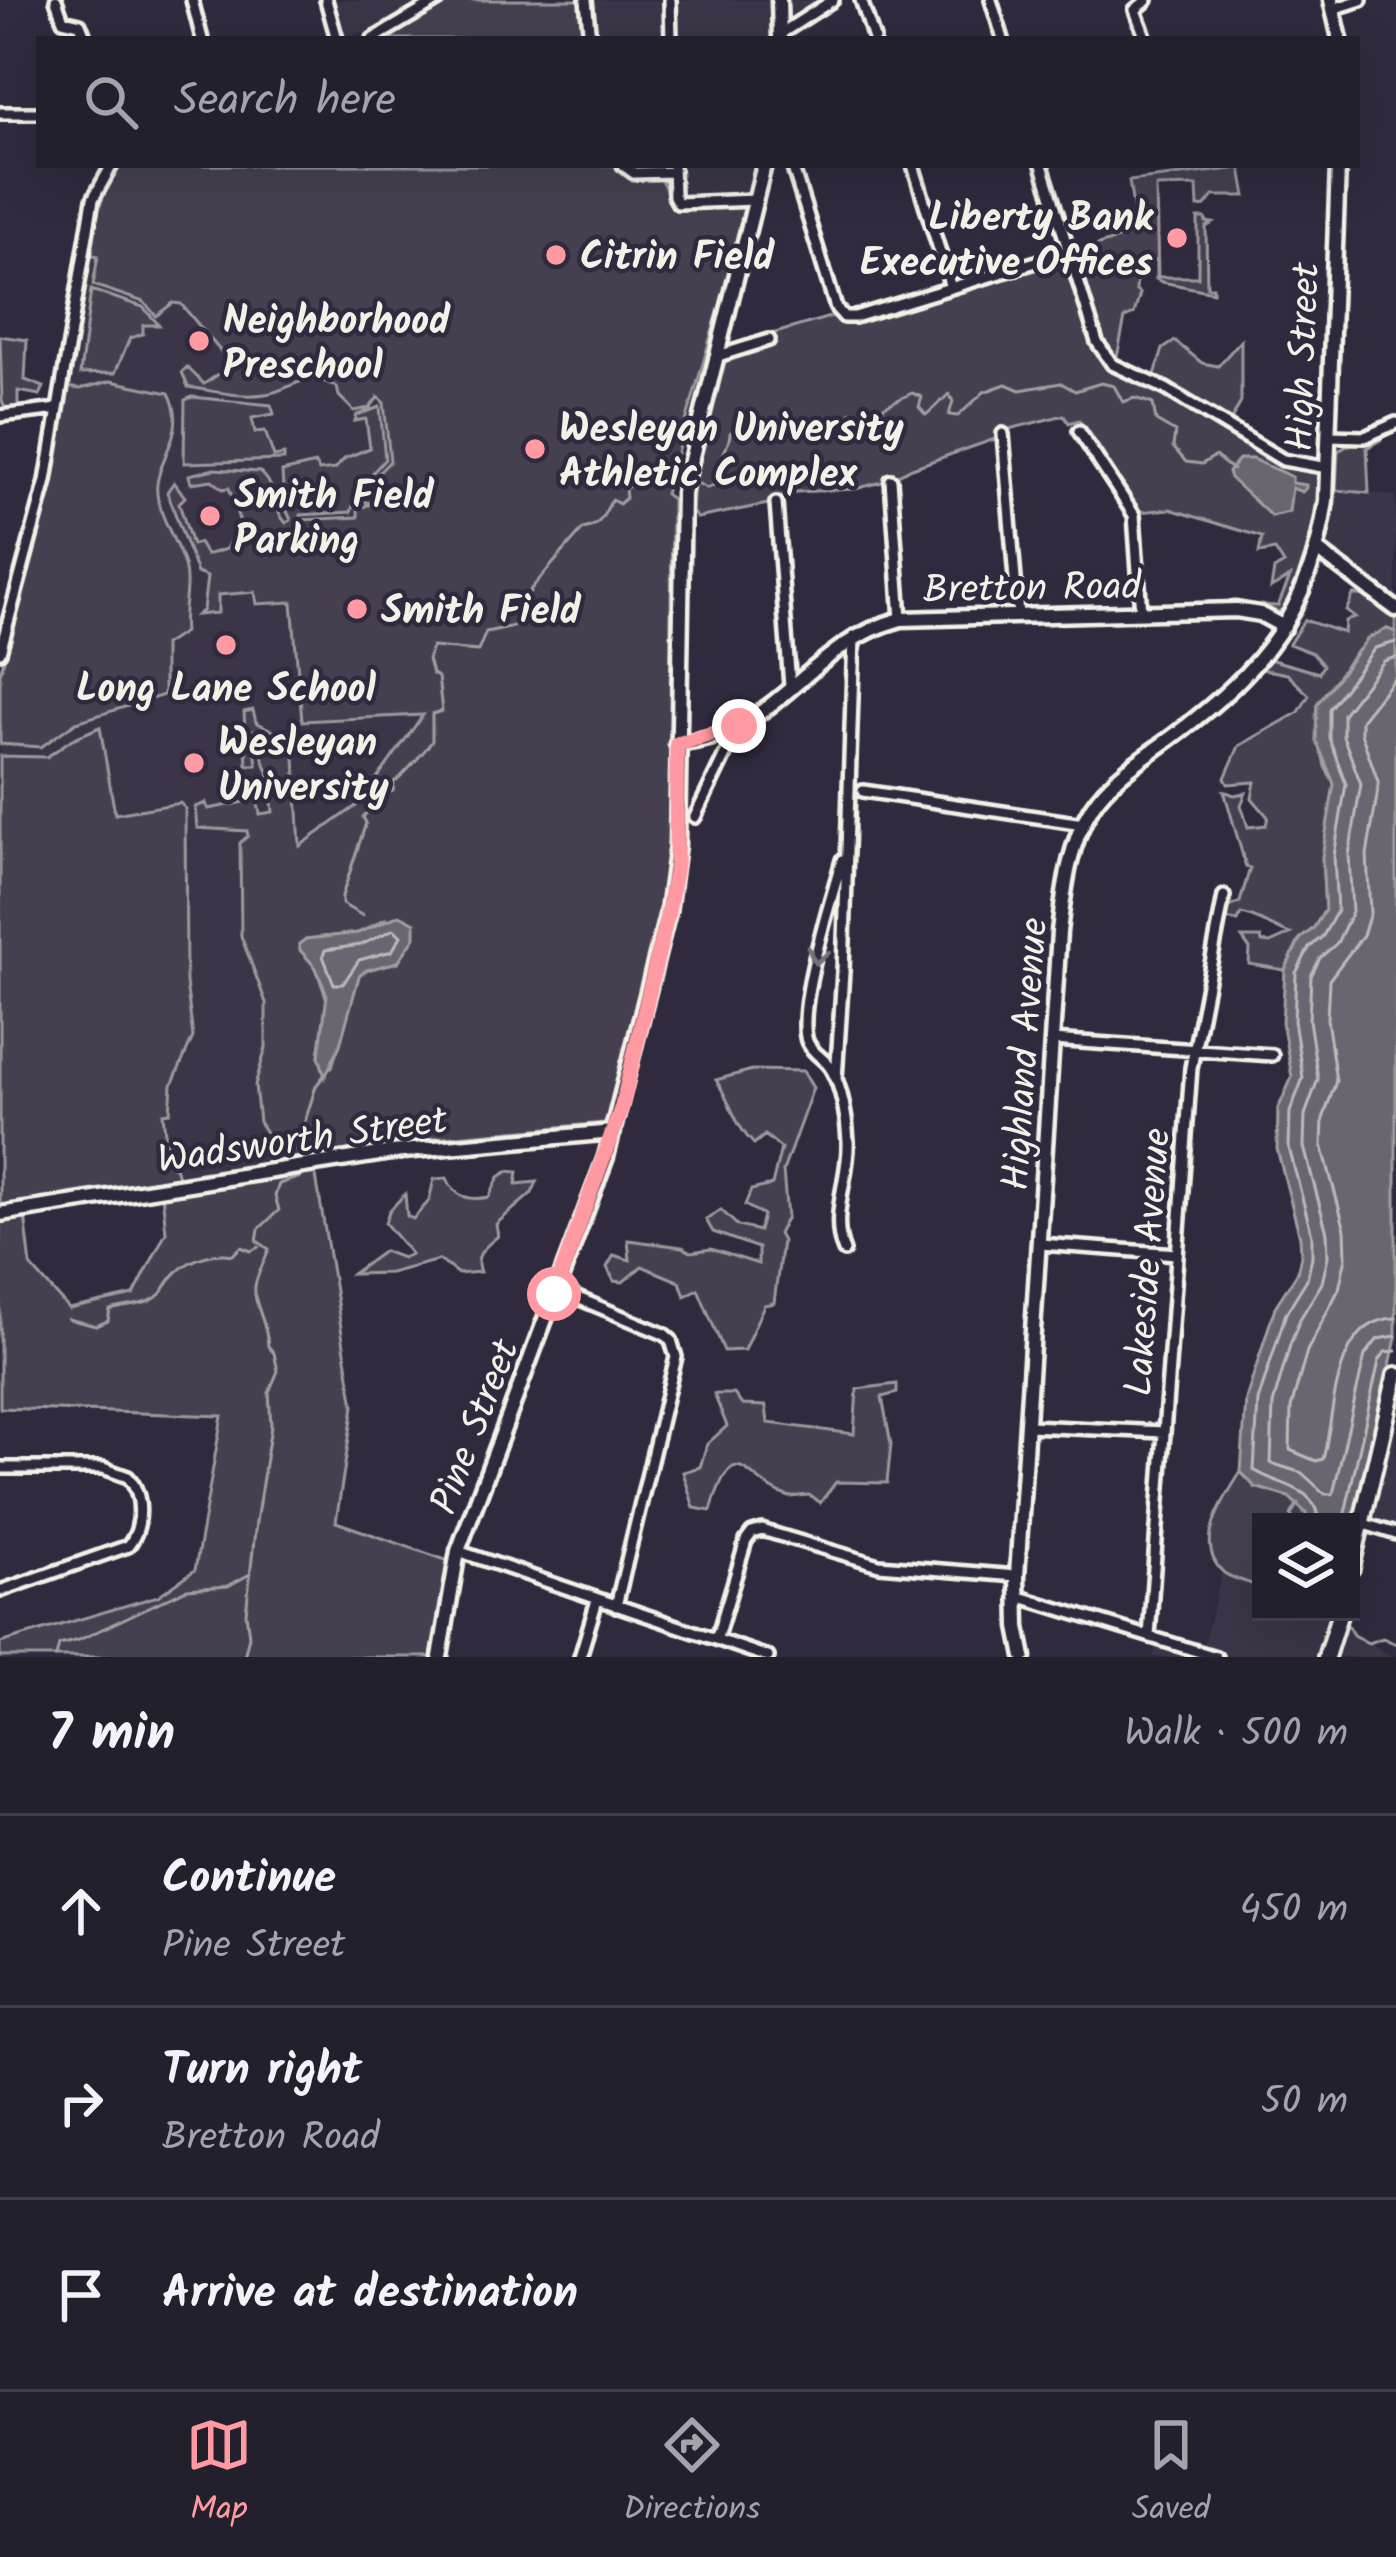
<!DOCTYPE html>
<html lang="en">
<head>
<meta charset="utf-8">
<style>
	:root { --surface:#23202e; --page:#2f2d3a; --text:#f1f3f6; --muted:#a3a3aa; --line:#403e4a; --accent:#ff9aa2 }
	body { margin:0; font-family:Kalam,sans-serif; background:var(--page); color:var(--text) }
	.controls { position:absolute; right:36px; bottom:36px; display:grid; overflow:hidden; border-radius:0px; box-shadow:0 12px 48px #0002 }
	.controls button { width:108px; height:108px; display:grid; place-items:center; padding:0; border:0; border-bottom:3px solid var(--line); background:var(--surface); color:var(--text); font:60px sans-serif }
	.stop { position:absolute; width:36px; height:36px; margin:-27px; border:9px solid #ff9aa2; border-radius:50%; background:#fff }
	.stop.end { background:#ff9aa2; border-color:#fff; box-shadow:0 3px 12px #0008 }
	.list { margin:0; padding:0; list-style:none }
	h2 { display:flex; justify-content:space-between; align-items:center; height:156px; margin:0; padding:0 48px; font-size:51px }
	h2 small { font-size:39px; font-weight:400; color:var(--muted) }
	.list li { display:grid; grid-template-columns:78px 1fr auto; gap:36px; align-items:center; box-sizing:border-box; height:192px; padding:0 48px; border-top:3px solid var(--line) }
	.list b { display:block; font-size:45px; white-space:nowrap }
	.list p { margin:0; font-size:39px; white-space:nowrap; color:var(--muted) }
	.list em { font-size:39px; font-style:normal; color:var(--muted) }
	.icon { flex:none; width:66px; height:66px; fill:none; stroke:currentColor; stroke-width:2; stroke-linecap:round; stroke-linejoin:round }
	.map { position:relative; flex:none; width:1396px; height:1657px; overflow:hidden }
	.search { position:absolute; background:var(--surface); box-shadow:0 12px 48px #0002; left:36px; right:36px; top:36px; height:132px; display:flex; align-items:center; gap:30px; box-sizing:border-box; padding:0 42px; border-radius:0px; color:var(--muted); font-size:45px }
	.sheet { height:732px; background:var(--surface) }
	nav { display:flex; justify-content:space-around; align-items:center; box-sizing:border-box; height:168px; border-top:3px solid var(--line); background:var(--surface); font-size:33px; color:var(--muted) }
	nav a { display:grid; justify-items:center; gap:6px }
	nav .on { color:var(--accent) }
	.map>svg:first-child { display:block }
	.built { fill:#3b3647 }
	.green { fill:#454050; stroke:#9c989c; stroke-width:3; fill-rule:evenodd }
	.water { fill:#6a6670; stroke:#a19ea0; stroke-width:3 }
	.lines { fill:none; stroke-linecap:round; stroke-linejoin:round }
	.shore { stroke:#bdb9b8; stroke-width:3 }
	.stream { stroke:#a19ea0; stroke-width:3 }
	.street-casing { stroke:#f4f1e8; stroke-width:18 }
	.secondary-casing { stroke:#f4f1e8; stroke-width:21 }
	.primary-casing { stroke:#f4f1e8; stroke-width:22 }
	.street { stroke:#2f2a3d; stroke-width:9 }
	.secondary { stroke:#2f2a3d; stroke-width:12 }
	.primary { stroke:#2f2a3d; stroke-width:14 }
	.oneway { stroke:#747079 }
	.route { stroke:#ff9aa2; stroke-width:15 }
	.poi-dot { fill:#ff9aa2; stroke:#2f2a3d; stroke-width:4.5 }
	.labels { text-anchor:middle; stroke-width:9; stroke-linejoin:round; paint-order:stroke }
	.poi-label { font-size:39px; font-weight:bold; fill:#f4f1e8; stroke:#2f2a3d; text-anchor:start }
	.street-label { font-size:39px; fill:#f4f1e8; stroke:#2f2a3d }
</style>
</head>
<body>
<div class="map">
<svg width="1396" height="1657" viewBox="0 0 1396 1657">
	<rect width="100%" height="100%" fill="#2f2a3d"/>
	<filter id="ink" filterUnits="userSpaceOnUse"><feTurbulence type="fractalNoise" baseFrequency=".00833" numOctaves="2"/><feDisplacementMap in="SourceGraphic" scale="24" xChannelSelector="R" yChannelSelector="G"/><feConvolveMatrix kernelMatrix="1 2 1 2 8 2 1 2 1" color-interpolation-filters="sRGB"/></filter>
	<g filter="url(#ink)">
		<path class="built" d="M 318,0 L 445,0 L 383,39 L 371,39 L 361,32 L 346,39 L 331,39 Z
			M 593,0 L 834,0 L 773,39 L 597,39 Z
			M 630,165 L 760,165 L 749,205 L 675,207 L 669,204 L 669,188 L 640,176 Z
			M 89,254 L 210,274 L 333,372 L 386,401 L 399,514 L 286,522 L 301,720 L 423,714 L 359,804 L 298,847 L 246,945 L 266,1003 L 266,1048 L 255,1085 L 259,1122 L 285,1160 L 0,1206 L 0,674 L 53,476 Z
			M 1334,490 L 1396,496 L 1396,602 L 1323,547 Z
			M 1396,1396 L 1396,1528 L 1375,1522 L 1371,1511 Z
			M 1222,1572 L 1261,1587 L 1261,1612 L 1324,1612 L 1392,1657 L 1153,1657 L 1159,1633 L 1203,1646 Z"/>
		<path class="green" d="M 445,0 L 593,0 L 597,39 L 383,39 Z
			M 122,165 L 630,165 L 640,176 L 657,176 C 670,189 664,195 672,207 L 749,205 L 665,494 L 672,499 L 669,834 L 663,897 L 616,1100 L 604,1123 L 433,1138 L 284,1159 L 259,1122 L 255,1085 L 266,1048 L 266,1003 L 241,936 L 240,843 L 248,836 L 247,831 L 197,828 L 195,807 L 206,803 L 208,809 L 245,802 L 246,793 L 256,792 L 260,814 L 273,812 L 269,775 L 253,729 L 257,765 L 247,765 L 244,712 L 253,710 L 256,722 L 277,733 L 295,758 L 300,846 L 359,804 L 423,715 L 302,721 L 292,602 L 257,604 L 255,592 L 218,595 L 218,613 L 197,615 L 203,610 L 207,577 L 197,573 L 167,492 L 174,482 L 185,497 L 179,503 L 192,545 L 199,543 L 206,555 L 226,549 L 235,532 L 242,529 L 229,488 L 223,489 L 212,480 L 191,483 L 189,475 L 214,469 L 260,472 C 277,485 272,508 286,523 L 291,520 L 284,505 L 282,472 L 315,464 L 319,471 L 335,469 L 345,458 L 370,448 L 366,419 L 355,421 L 357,415 L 380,407 L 385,459 L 359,488 L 351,512 L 301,515 L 300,520 L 358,517 L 358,508 L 393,498 L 369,503 L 359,500 L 365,487 L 390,461 L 384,403 L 378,397 L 370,408 L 354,411 L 339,396 L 337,387 C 301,368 296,390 265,394 C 240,398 213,391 188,387 L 182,372 L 187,367 L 204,384 L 232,365 L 181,304 L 173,303 L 156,316 L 144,302 L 93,285 L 98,256 L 89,254 C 96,220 99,193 122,165 ZM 385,919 L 398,962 L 366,970 L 359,976 L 332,1067 L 319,1056 L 328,1003 L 306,939 L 359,933 Z
			M 1241,168 L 1246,196 L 1213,196 L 1205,206 L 1198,207 L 1197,186 L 1156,187 L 1158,277 L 1198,277 L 1198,218 L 1205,218 L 1206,222 L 1213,223 L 1206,227 L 1207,287 L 1213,287 L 1213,292 L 1162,282 L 1156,279 L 1156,261 L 1138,260 L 1136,291 L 1140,294 L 1134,314 L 1125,318 L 1117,357 L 1106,351 L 1080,264 L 1098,259 L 1095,246 L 1137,233 L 1129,181 Z
			M 1062,249 L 1089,339 L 1109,371 L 1171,396 L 1280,463 L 1319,472 L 1318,521 L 1288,606 L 1278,612 L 1259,605 L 1278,606 L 1290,577 L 1271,588 L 1274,570 L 1284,564 L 1275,550 L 1259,553 L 1262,537 L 1170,509 L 1139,512 L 1079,420 L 1069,423 L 1064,415 L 998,432 L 998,438 L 912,468 L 886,481 L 855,489 L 797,492 L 768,504 L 697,518 L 692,512 L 694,480 L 724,348 Z
			M 91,290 L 143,307 L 159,325 L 143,325 L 143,334 L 130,338 L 115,373 L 80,374 Z
			M 0,336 L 27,340 L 25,380 L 44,387 L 40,395 L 18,391 L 18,407 L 5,408 L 2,401 Z
			M 1241,340 L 1241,402 L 1230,422 L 1154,378 L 1163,349 L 1175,341 L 1202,363 L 1218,366 Z
			M 111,381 L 169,393 C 188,430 161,452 157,484 C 154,509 177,541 184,565 C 190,587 181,610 184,632 L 164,645 L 164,695 L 76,722 L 41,747 L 0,744 L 0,674 L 53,477 L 68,387 L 80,389 Z
			M 192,397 L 271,405 L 274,414 L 252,418 L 255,432 L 265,431 L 274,457 L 284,455 L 284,460 L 184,463 L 185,400 Z
			M 1382,439 L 1367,448 L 1369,493 L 1336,490 L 1338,451 L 1351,444 Z
			M 1353,595 L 1368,595 L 1396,616 L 1396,632 L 1387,629 L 1355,653 L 1317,704 L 1316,718 L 1325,767 L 1335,784 L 1322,857 L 1325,910 L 1313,929 L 1300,939 L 1285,970 L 1249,964 L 1250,949 L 1242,938 L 1261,938 L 1262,942 L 1270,943 L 1290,934 C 1273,928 1259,917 1241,914 L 1238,921 L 1224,919 L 1228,908 L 1240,902 L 1250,868 L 1246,867 L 1224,791 L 1234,795 L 1246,793 L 1241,805 L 1248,827 L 1266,825 L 1268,817 L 1252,798 L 1255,782 L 1228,784 L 1225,778 L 1239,746 L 1299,712 L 1309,695 L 1287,674 L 1261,669 L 1269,659 L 1319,673 L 1323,665 L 1312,653 L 1289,644 L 1304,620 L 1344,633 L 1345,621 L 1355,618 L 1346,611 Z
			M 100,727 L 115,814 L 180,803 L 185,808 L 186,982 L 193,1037 L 172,1085 L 170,1112 L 163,1113 L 168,1164 L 175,1167 L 178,1177 L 0,1207 L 0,756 L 47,757 L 72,739 Z
			M 752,1070 L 803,1071 L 813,1088 L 783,1171 L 787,1217 L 778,1234 L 782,1241 L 774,1303 L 764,1305 L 744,1350 L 724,1351 L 698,1289 L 685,1296 L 680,1282 L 642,1266 L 623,1282 L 614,1281 L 607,1267 L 614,1255 L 630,1260 L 628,1240 L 682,1247 L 691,1252 L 711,1249 L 758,1264 L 758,1248 L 713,1232 L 706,1220 L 721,1210 L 738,1226 L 759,1231 L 763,1215 L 745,1205 L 751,1190 L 772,1185 L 781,1148 L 765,1135 L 754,1144 C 734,1125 732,1104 716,1080 Z
			M 315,1170 L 354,1406 L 336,1522 L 449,1561 L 431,1657 L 0,1657 L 0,1643 L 158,1596 L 195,1570 L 222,1416 L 0,1408 L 0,1219 L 25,1215 L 31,1266 L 69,1309 L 134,1295 L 166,1232 L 162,1194 Z
			M 508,1171 L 518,1172 L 516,1184 L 537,1182 L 532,1193 L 496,1224 L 498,1236 C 485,1247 473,1255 480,1272 L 458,1274 L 439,1260 L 390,1273 L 352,1274 L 384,1251 L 402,1258 L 411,1254 L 385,1223 L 389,1211 L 405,1194 L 407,1216 L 413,1219 L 429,1201 L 434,1179 L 447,1178 C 455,1198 470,1201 489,1197 L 499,1177 Z
			M 897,1384 L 897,1393 L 882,1397 L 891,1444 L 887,1483 L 836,1482 L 820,1503 L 809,1495 C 808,1495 791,1497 790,1497 C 746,1485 735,1427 711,1511 L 694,1508 L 683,1472 L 700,1467 L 707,1444 L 727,1426 L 714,1394 L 734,1394 L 742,1405 L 766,1406 L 768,1423 L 854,1434 L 857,1389 Z
			M 1241,1472 L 1255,1487 L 1289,1497 L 1306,1514 L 1306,1522 L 1261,1522 L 1261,1587 C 1251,1583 1231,1579 1223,1572 C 1193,1544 1223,1500 1241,1472 Z"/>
		<path class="water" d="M 1239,459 L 1252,459 L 1292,477 L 1292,483 L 1306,485 L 1306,488 L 1302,492 L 1292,488 L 1289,512 L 1271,516 L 1230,478 L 1228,472 Z
			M 1387,629 L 1396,632 L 1396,1338 L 1351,1541 L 1351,1522 L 1306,1522 L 1306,1513 L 1289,1497 L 1255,1487 L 1241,1472 L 1246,1399 L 1275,1307 L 1297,1273 L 1301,1255 L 1300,1237 L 1277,1149 L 1278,1109 L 1292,1077 L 1282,1022 L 1285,970 L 1300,939 L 1313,929 L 1325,910 L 1322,857 L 1334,784 L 1316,740 L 1317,704 L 1368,638 Z
			M 400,915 L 415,923 L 415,937 L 398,962 L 366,970 L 359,976 L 340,1045 L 325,1077 L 319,1056 L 327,995 L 316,968 L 300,950 L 299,944 L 306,939 L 358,933 Z"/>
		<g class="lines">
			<path class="shore" d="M 1396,657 L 1384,661 L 1343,714 L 1343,736 L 1361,784 L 1349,855 L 1352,912 L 1337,943 L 1320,958 L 1311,976 L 1309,1020 L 1318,1079 L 1305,1115 L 1304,1147 L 1327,1233 L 1328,1256 L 1322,1283 L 1300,1319 L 1290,1345 L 1273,1404 L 1271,1463 L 1302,1473 L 1325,1494 L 1333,1494 L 1365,1355 L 1378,1339 L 1396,1336
				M 1396,676 L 1361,720 L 1361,733 L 1379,784 L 1367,855 L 1370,913 L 1363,935 L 1329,980 L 1327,1019 L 1336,1081 L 1323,1119 L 1322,1145 L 1345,1230 L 1346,1257 L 1339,1289 L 1307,1351 L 1291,1408 L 1290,1450 L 1316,1461 L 1323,1459 C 1336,1412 1332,1320 1396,1318
				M 394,929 L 401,936 L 392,951 L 359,960 L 343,984 L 334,984 L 323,956 L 325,950 L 361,945 Z
				M 1318,1522 C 1318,1485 1277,1486 1254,1470 L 1258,1401 L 1286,1313 L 1307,1279 L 1312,1257 L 1312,1235 L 1289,1148 L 1290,1112 L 1303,1078 L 1294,1021 L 1296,973 L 1309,948 L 1323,936 L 1337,911 L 1334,856 L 1346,784 L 1329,738 L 1329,709 L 1375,648 L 1396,642
				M 1343,1522 L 1379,1361 L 1385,1352 L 1396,1351"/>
			<path class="stream" d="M 695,482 L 707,488 L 714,485 C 715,460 729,452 730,433 L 741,424 L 770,435 L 802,427 L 829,431 L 852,412 L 868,423 L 883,415 L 883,407 L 912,393 L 922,397 L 919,407 L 926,415 L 949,394 L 953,401 L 949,415 L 958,416 L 984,392 L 1006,384 L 1020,390 L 1061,383 L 1075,391 L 1101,383 L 1114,386 L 1123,402 L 1135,398 L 1153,404 L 1156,421 L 1175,432 L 1173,447 L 1186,462 L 1202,464 L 1215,456 L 1233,470
				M 363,916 L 342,904 L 342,896 L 366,823 L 363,817 L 383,794 L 393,791 L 394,782 C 401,779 427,748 432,741 L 432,714 L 442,711 L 438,677 L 432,674 L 428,659 L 432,647 L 478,651 L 486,632 L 514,626 L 531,589 L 583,529 C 603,525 603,514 612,500 L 619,504 L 626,498 L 625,489 L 650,471 L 676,471
				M 296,1150 L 316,1086 L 325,1074
				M 68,1319 L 96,1326 L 108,1321 L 110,1310 C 123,1306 138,1306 150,1301 C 165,1295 166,1281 177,1272 C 190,1259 215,1251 233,1255 L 241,1247 L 251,1251 L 259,1247
				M 1294,1522 L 1291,1515 L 1298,1503
				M 1345,1621 L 1353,1635 L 1368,1643 L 1383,1638 L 1396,1644
				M 56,1657 L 59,1645 L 79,1640 L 187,1589 L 228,1586 L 250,1574
				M 244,1657 L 249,1636 L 246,1613 L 256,1522 L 271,1426 L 269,1392 L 278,1371 L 274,1353 L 268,1346 C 267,1321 253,1304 255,1287 C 256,1275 265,1262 269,1249 L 257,1241 L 259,1229 L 279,1210 L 275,1196 L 279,1184 L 300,1177"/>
			<defs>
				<path id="street" d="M 56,0 L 63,20 L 80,24 L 86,39
					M 192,0 L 202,39
					M 326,0 L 337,39
					M 586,0 L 590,39
					M 670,0 L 671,39
					M 861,0 L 874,39
					M 991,0 L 1003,39
					M 1333,9 L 1361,0
					M 780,34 L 833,0
					M 373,39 L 439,0
					M 1146,39 L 1135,10 L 1147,0
					M 0,113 L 39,113
					M 623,165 L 634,173 L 673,172
					M 673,165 L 674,196 L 678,203 L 755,200
					M 792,165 L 836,308 L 844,317 L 855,317 L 1069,252
					M 913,165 L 951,288
					M 1042,165 L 1097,342 L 1112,364 L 1166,389 L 1283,460 L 1328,468
					M 715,357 L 769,340
					M 0,416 L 58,409
					M 1079,431 L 1134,515 L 1141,613
					M 1003,434 L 1018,615
					M 1329,436 L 1365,437 L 1396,423
					M 891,480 L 901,619
					M 776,503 L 790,686
					M 0,652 L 46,481 L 93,199 L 112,165
					M 863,791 L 1083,824
					M 695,817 L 739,726
					M 842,860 C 832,898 796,1006 807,1041 C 812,1054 825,1058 831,1069 C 842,1087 847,1119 848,1141 C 850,1176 829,1216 844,1251
					M 1052,1040 L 1272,1055
					M 836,1079 L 843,972 L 854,636
					M 1040,1244 L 1177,1254
					M 556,1289 L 664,1334 L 671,1340 L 676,1357 L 616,1606
					M 1028,1426 L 1164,1432
					M 0,1468 L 103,1468 L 128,1477 C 144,1495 143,1528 128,1546 L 0,1591
					M 1361,1523 L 1396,1534
					M 458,1551 L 768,1657
					M 1017,1596 L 1216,1657
					M 1149,1636 L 1191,1068 L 1224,896
					M 717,1637 L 746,1541 L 752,1533 L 762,1530 L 879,1565 L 1017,1576
					M 580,1657 L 597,1600"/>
				<path id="secondary" d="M 779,0 L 780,39
					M 1331,0 L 1340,39
					M 1316,549 L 1396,609
					M 677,744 C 696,741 716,738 733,729 C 796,697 827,639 901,619 L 1236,610 L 1260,614 L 1284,627
					M 0,1214 L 392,1152 L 613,1132
					M 440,1657 L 458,1551 L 606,1157 L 668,912 L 677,845 L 683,493 L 764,165
					M 1024,1657 L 1018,1627 L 1017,1576 L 1059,932 C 1064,890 1069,843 1092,807 C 1112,776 1147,756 1176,734 C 1263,669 1311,611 1326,500 L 1338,165"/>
				<path id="primary" d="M 1351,1568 L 1396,1375
					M 1326,1657 L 1340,1612"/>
			</defs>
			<use href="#street" class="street-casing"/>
			<use href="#secondary" class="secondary-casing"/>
			<use href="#primary" class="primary-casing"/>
			<use href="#street" class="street"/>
			<use href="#secondary" class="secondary"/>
			<use href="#primary" class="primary"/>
		</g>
		<defs><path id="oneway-chevron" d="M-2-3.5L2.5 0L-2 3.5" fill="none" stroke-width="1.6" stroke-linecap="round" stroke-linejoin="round" transform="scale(3)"/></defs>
		<use class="oneway" href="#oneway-chevron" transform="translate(817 956) rotate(103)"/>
	</g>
	<g class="lines" filter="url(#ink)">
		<path class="route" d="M 554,1294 L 622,1106 L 668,912 L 676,865 L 677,744 L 739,726"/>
	</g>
	<g class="poi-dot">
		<circle cx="1177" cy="238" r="12"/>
		<circle cx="556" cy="255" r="12"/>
		<circle cx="199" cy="341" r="12"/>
		<circle cx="535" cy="449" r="12"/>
		<circle cx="210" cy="516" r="12"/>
		<circle cx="357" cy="609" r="12"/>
		<circle cx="226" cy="645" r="12"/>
		<circle cx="194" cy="763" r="12"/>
	</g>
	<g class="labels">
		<g class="poi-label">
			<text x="1153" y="230" text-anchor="end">Liberty Bank<tspan x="1153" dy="45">Executive Offices</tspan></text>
			<text x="580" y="269">Citrin Field</text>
			<text x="223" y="333">Neighborhood<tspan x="223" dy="45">Preschool</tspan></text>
			<text x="559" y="441">Wesleyan University<tspan x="559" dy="45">Athletic Complex</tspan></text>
			<text x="234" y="508">Smith Field<tspan x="234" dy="45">Parking</tspan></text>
			<text x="381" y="623">Smith Field</text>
			<text x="226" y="701" text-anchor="middle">Long Lane School</text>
			<text x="218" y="755">Wesleyan<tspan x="218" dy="45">University</tspan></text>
		</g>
		<g class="street-label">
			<text transform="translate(1301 357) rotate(-88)" y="14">High Street</text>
			<text transform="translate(1032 586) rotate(-1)" y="14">Bretton Road</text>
			<text transform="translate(1023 1054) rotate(-86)" y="14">Highland Avenue</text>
			<text transform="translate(302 1138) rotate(-8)" y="14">Wadsworth Street</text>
			<text transform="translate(1146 1262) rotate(-86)" y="14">Lakeside Avenue</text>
			<text transform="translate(473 1426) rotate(-69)" y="14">Pine Street</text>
		</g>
	</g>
</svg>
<div class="controls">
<button><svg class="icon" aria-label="layers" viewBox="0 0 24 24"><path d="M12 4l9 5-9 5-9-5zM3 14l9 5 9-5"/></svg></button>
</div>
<div class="stop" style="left:554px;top:1294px"></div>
<div class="stop end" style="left:739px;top:726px"></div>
<div class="search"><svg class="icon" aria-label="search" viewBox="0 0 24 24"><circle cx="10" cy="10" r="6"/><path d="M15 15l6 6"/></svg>Search here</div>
</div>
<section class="sheet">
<h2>7 min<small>Walk · 500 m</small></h2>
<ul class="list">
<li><svg class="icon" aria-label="ahead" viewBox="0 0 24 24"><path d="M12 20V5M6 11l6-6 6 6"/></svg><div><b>Continue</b><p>Pine Street</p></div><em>450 m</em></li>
<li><svg class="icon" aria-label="right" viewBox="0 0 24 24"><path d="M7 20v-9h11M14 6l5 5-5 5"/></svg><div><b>Turn right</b><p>Bretton Road</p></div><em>50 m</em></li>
<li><svg class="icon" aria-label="arrive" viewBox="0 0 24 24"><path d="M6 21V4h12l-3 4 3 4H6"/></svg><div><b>Arrive at destination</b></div></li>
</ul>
</section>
<nav>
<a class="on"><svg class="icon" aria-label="map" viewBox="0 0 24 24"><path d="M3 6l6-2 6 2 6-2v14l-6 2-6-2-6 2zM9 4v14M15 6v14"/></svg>Map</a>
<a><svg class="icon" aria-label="directions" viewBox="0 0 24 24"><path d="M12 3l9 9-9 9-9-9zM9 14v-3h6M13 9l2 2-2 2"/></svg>Directions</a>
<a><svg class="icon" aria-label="saved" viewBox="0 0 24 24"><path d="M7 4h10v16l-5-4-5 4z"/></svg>Saved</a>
</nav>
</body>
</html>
